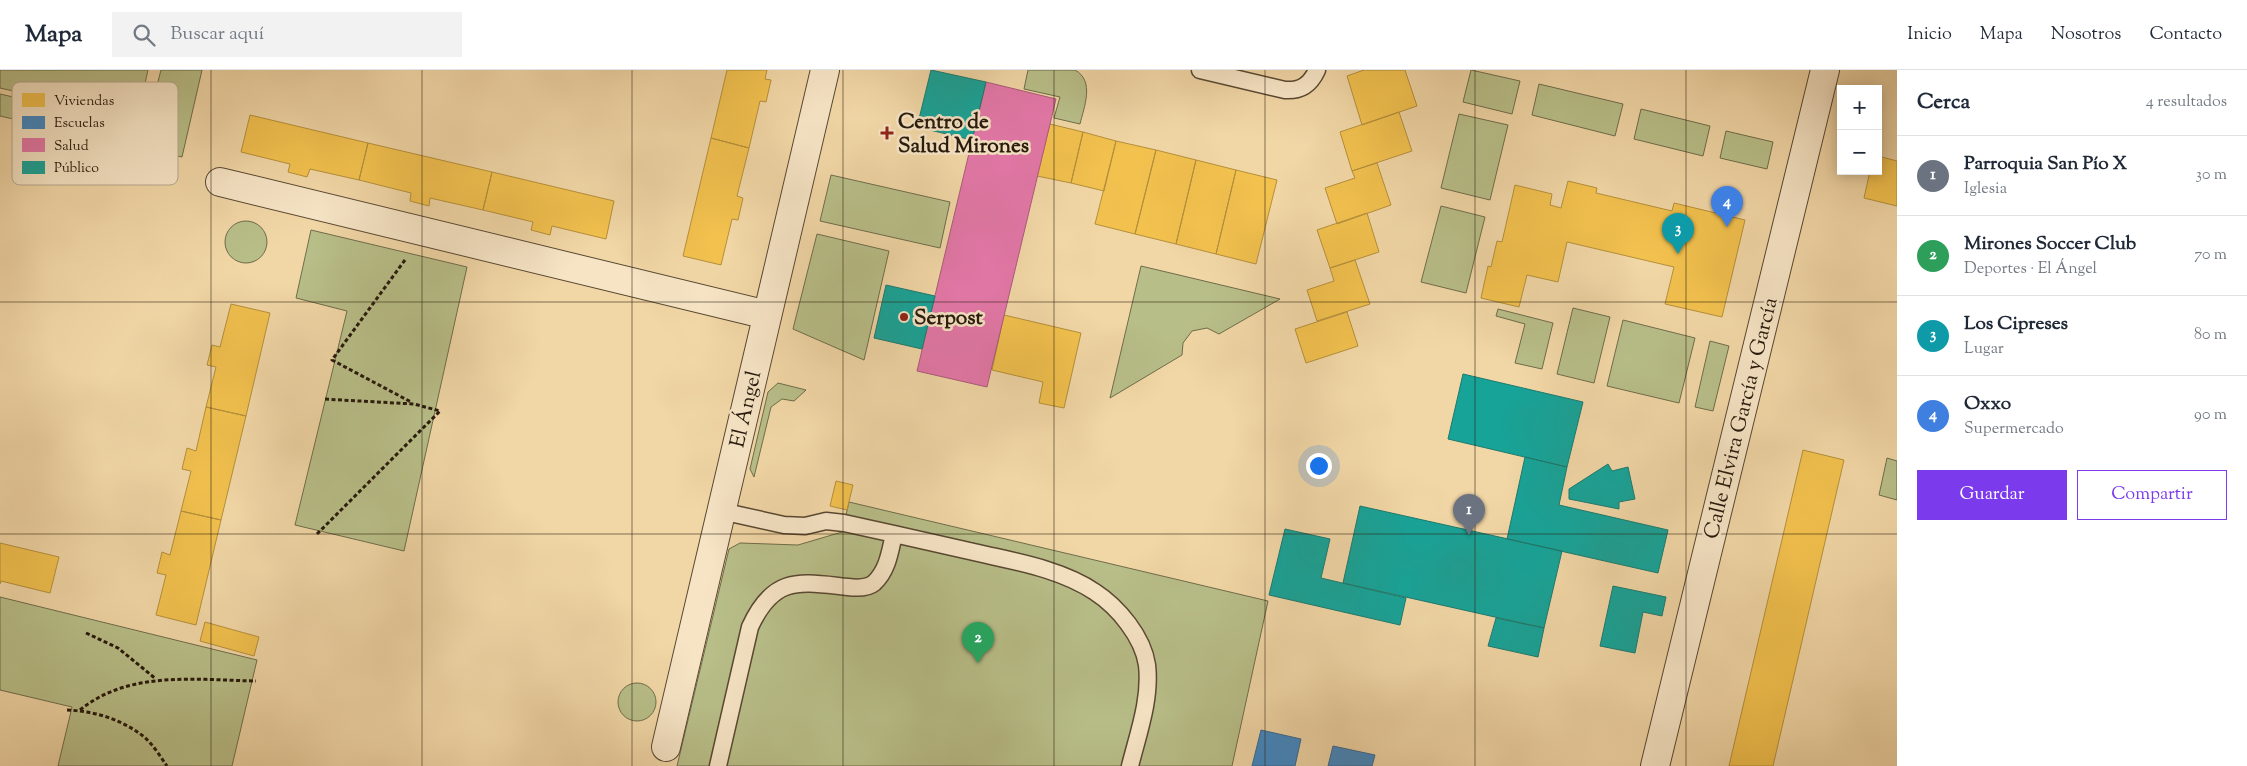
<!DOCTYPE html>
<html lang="es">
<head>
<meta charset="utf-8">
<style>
	:root { --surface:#fff; --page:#f2f2f3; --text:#1f2937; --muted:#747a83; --line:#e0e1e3; --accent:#7c3aed }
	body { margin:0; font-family:"Sorts Mill Goudy",serif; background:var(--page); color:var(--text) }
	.controls { position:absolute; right:15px; top:15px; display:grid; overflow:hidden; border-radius:0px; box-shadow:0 2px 12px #0003 }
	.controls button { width:45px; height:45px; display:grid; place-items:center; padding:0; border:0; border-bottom:1px solid var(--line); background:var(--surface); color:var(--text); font:25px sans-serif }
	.you { position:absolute; left:1318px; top:395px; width:18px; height:18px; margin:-12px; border:4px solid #fff; border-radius:50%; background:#1a73e8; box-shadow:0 0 0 8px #1a73e833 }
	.badge { display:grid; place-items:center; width:32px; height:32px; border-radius:50%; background:var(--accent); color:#fff; font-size:16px; font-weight:700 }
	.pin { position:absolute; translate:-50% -41px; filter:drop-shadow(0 1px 2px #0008) }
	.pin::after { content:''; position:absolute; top:26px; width:18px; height:15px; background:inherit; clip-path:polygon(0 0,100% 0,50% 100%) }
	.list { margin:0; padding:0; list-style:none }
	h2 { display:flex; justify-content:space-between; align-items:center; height:65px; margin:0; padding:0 20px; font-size:21px }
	h2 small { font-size:16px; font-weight:400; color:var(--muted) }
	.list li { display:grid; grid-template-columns:32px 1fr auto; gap:15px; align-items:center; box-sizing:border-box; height:80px; padding:0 20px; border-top:1px solid var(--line) }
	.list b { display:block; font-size:19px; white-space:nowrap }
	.list p { margin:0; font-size:16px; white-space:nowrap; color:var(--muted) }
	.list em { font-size:16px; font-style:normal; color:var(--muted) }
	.actions { display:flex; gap:10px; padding:15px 20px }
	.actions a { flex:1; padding:11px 0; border:1px solid var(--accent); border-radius:0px; text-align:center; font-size:18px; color:var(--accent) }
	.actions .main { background:var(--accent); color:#fff }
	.icon { flex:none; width:28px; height:28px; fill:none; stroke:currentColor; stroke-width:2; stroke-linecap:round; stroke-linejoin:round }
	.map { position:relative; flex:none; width:1897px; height:696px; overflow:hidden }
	header { display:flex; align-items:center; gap:30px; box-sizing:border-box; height:70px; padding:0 25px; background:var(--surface); border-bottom:1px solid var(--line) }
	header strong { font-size:24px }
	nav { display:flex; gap:28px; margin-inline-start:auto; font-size:18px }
	.search { width:350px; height:45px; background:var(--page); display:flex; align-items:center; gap:12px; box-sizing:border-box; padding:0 18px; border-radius:0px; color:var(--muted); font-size:19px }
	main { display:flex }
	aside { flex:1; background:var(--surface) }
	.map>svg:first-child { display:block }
	.green { fill:#b8be88; stroke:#6f6c4a }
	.homes { fill:#f2c14e; stroke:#b58f3a }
	.schools { fill:#3f88c5; stroke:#38678e }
	.health { fill:#e377a8; stroke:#aa5b79 }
	.public { fill:#17a398; stroke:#1c7a6e }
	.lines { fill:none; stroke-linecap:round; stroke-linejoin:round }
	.lane-casing { stroke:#594832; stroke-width:19 }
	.street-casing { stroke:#594832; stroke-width:30 }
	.path { stroke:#26190c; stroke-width:3; stroke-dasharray:4 2.5; stroke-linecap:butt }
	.lane { stroke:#f6e4c5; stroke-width:16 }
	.street { stroke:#f6e4c5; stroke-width:28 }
	.grid { fill:none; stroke:#26190c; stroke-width:1; stroke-opacity:0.55 }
	.poi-dot { fill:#8f2418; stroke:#f6e4c5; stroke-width:2 }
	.labels { text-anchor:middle; stroke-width:5; stroke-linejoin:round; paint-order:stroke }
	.poi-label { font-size:21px; font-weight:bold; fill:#26190c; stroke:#f6e4c5; text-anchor:start }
	.street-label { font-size:21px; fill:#26190c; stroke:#f6e4c5 }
	.key { fill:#f6e4c5; stroke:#b8a78e; stroke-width:1 }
	.key-label { font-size:14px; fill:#26190c }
</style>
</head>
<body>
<header>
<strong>Mapa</strong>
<div class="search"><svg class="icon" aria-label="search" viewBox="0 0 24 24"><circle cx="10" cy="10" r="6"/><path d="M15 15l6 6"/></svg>Buscar aquí</div>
<nav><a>Inicio</a><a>Mapa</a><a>Nosotros</a><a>Contacto</a></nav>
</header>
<main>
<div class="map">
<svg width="1897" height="696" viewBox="0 0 1897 696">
	<rect width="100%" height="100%" fill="#f1d6a6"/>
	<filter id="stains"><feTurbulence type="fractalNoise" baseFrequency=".004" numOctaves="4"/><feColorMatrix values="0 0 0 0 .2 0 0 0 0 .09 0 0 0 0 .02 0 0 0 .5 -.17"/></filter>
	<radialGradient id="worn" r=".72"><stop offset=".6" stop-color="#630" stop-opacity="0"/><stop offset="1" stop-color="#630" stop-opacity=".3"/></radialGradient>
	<path class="green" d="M 0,0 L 148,0 L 137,49 L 0,18 Z
		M 161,0 L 202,0 L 182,87 L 0,46 L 0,24 L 141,56 L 149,22 L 155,23 Z
		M 1028,0 L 1075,0 C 1095,11 1084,37 1080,54 L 1054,48 L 1060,27 L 1024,19 Z
		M 1471,0 L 1520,11 L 1512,44 L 1463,32 Z
		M 1539,14 L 1623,34 L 1615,66 L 1532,45 Z
		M 1641,39 L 1710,56 L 1703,86 L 1634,69 Z
		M 1459,44 L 1508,55 L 1490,130 L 1441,118 Z
		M 1726,61 L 1773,72 L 1767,99 L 1720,88 Z
		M 831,105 L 950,132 L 940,178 L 820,151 Z
		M 1441,136 L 1485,147 L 1466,223 L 1421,212 Z
		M225 172a21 21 0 1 1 42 0a21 21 0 1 1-42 0Z
		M 311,160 L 467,197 L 404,481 L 295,455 L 347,241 L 296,228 Z
		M 817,164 L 889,181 L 864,290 L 793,259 Z
		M 1141,196 L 1280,229 L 1219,264 L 1207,258 L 1192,261 L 1183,273 L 1182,285 L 1110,328 Z
		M 1573,238 L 1610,247 L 1594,313 L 1557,304 Z
		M 1498,239 L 1553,253 L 1542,299 L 1515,293 L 1525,254 L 1496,246 Z
		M 1623,250 L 1695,268 L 1679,333 L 1607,316 Z
		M 1710,271 L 1729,276 L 1713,341 L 1695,337 Z
		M 778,313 L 806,320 L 794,331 L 782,329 L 771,337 L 754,407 L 750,399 L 768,322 Z
		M 1887,388 L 1897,391 L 1897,430 L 1879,425 Z
		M 849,432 L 1268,531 L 1232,696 L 677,696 L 729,479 L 740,473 L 798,475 L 842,462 Z
		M 0,527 L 257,590 L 232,696 L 58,696 L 72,637 L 0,620 Z
		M618 632a19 19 0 1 1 38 0a19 19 0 1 1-38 0Z"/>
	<path class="homes" d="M 727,0 L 767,0 L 765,9 L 771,10 L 766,32 L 760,31 L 749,78 L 711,68 Z
		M 1364,0 L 1405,0 L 1417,36 L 1362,55 L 1347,6 Z
		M 1399,42 L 1412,81 L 1352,101 L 1340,62 Z
		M 250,45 L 368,73 L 359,110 L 310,99 L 307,107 L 288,102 L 290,94 L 241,82 Z
		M 1050,54 L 1083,62 L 1071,113 L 1037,106 Z
		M 1083,62 L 1116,71 L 1104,121 L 1071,113 Z
		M 711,68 L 749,78 L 737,126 L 743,128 L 738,150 L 732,149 L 721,195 L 683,186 Z
		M 1116,71 L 1156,80 L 1135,164 L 1095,154 Z
		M 368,73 L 492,102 L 483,140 L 430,128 L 429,136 L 410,131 L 411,123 L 359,110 Z
		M 1156,80 L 1196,90 L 1176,174 L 1135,164 Z
		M 1878,86 L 1897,91 L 1897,136 L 1864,128 L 1870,101 L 1878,101 Z
		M 1196,90 L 1236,100 L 1216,184 L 1176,174 Z
		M 1377,93 L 1391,135 L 1337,154 L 1325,118 L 1355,108 L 1352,101 Z
		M 1236,100 L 1277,110 L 1256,194 L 1216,184 Z
		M 492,102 L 614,131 L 606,169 L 552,156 L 550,165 L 531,160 L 533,152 L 483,140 Z
		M 1568,111 L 1597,118 L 1596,123 L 1672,141 L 1674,133 L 1745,150 L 1722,247 L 1665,234 L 1674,197 L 1567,172 L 1558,212 L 1527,205 L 1519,237 L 1481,228 L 1488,196 L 1491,197 L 1497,171 L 1502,172 L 1515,115 L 1552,124 L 1550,135 L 1561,138 Z
		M 1367,143 L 1379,182 L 1330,198 L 1317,160 Z
		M 1355,190 L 1370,234 L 1317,251 L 1307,220 L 1334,211 L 1330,198 Z
		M 231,234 L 270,243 L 246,346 L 206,337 L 216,297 L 207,295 L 212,275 L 220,277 Z
		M 1347,242 L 1358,276 L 1306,293 L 1295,259 Z
		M 1004,245 L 1081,263 L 1064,338 L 1039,333 L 1043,312 L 992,300 Z
		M 206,337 L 246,346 L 221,450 L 181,441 L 191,401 L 182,399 L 187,378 L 196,381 Z
		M 1803,380 L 1844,390 L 1773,696 L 1729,696 Z
		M 836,411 L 853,415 L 847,440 L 830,436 Z
		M 181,441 L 221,450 L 196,555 L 156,545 L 166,505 L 157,503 L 162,482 L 170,485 Z
		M 0,473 L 59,487 L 50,523 L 1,511 L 0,514 Z
		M 205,552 L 259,567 L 254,586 L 200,571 Z"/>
	<path class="schools" d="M 1261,660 L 1301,669 L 1295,696 L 1252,696 Z
		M 1333,676 L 1375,685 L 1372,696 L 1328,696 Z"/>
	<path class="health" d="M 986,12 L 1056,29 L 987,317 L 917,301 Z"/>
	<path class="public" d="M 931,0 L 986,12 L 972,70 L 917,57 Z
		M 886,215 L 935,226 L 922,279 L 874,268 Z
		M 1463,304 L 1583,332 L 1567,397 L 1448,369 Z
		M 1525,387 L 1567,397 L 1559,435 L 1668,460 L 1658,503 L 1507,469 Z
		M 1608,394 L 1612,401 L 1628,397 L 1635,429 L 1619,432 L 1619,439 L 1569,429 L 1569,419 Z
		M 1360,436 L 1562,481 L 1544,558 L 1343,513 Z
		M 1285,459 L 1330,469 L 1321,508 L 1406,528 L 1400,555 L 1269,525 Z
		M 1613,516 L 1666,527 L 1662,546 L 1643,542 L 1635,583 L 1600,576 Z
		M 1496,548 L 1544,558 L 1538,587 L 1488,576 Z"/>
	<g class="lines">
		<defs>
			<path id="lane" d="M 1200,0 L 1285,20 C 1301,21 1310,15 1317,0
				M 721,441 L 784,455 L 805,456 L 826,451 L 844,453 L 894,464
				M 718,696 L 750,557 C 774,505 799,512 848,517 C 856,518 868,518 874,513 C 888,500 890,481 894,464 C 925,471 956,478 987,485 C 1023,493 1064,501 1095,522 C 1118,537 1143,567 1147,595 C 1151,629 1138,664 1130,696"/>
			<path id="street" d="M 220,112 L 767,245
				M 666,677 L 825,0
				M 1655,696 L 1825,0"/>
		</defs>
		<use href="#lane" class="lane-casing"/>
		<use href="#street" class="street-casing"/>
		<path class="path" d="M 405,190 L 332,290 L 411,332
			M 317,464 L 440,341 L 414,334 L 323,329
			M 86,563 L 118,578 L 156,609
			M 67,640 C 94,641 121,649 143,666 C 152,673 160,686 167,696
			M 80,640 C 129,600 196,610 256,611"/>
		<use href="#lane" class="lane"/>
		<use href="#street" class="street"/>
	</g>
	<path class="grid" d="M 211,0 L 211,696M 422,0 L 422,696M 632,0 L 632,696M 843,0 L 843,696M 1054,0 L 1054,696M 1265,0 L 1265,696M 1475,0 L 1475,696M 1686,0 L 1686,696M 0,232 L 1897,232M 0,464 L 1897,464"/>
	<g class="poi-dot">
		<path d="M884.5 55.5h5v5h5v5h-5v5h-5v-5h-5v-5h5z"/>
		<circle cx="904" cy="247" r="5"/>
	</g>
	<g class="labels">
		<g class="poi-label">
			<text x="898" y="58">Centro de<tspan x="898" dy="24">Salud Mirones</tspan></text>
			<text x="914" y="254">Serpost</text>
		</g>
		<g class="street-label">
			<text transform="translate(745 339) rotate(-77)" y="7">El Ángel</text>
			<text transform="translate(1740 348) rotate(-76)" y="7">Calle Elvira García y García</text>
		</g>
	</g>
	<rect x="12" y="12" width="166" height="103" rx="8" class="key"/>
	<rect x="22" y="23" width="23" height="14" fill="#f2c14e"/>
	<rect x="22" y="46" width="23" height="13" fill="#3f88c5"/>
	<rect x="22" y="68" width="23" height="14" fill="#e377a8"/>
	<rect x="22" y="91" width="23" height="13" fill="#17a398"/>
	<g class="key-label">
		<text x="54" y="35">Viviendas</text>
		<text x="54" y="57">Escuelas</text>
		<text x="54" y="80">Salud</text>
		<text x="54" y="102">Público</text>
	</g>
	<rect width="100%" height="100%" filter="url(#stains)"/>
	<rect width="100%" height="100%" fill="url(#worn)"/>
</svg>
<div class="controls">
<button>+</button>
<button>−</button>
</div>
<div class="you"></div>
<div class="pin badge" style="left:1469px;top:465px;background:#6b7280">1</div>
<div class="pin badge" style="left:978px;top:593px;background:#2e9e5b">2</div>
<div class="pin badge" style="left:1678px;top:184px;background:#0f9aa8">3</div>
<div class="pin badge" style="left:1727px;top:157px;background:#3f7fe0">4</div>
</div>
<aside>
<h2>Cerca<small>4 resultados</small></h2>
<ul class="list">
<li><span class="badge" style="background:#6b7280">1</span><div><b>Parroquia San Pío X</b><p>Iglesia</p></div><em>30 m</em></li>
<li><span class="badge" style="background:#2e9e5b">2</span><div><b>Mirones Soccer Club</b><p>Deportes · El Ángel</p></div><em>70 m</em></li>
<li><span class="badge" style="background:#0f9aa8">3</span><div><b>Los Cipreses</b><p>Lugar</p></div><em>80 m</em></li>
<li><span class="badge" style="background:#3f7fe0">4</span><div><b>Oxxo</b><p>Supermercado</p></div><em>90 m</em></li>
</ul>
<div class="actions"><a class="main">Guardar</a><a>Compartir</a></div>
</aside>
</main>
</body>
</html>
